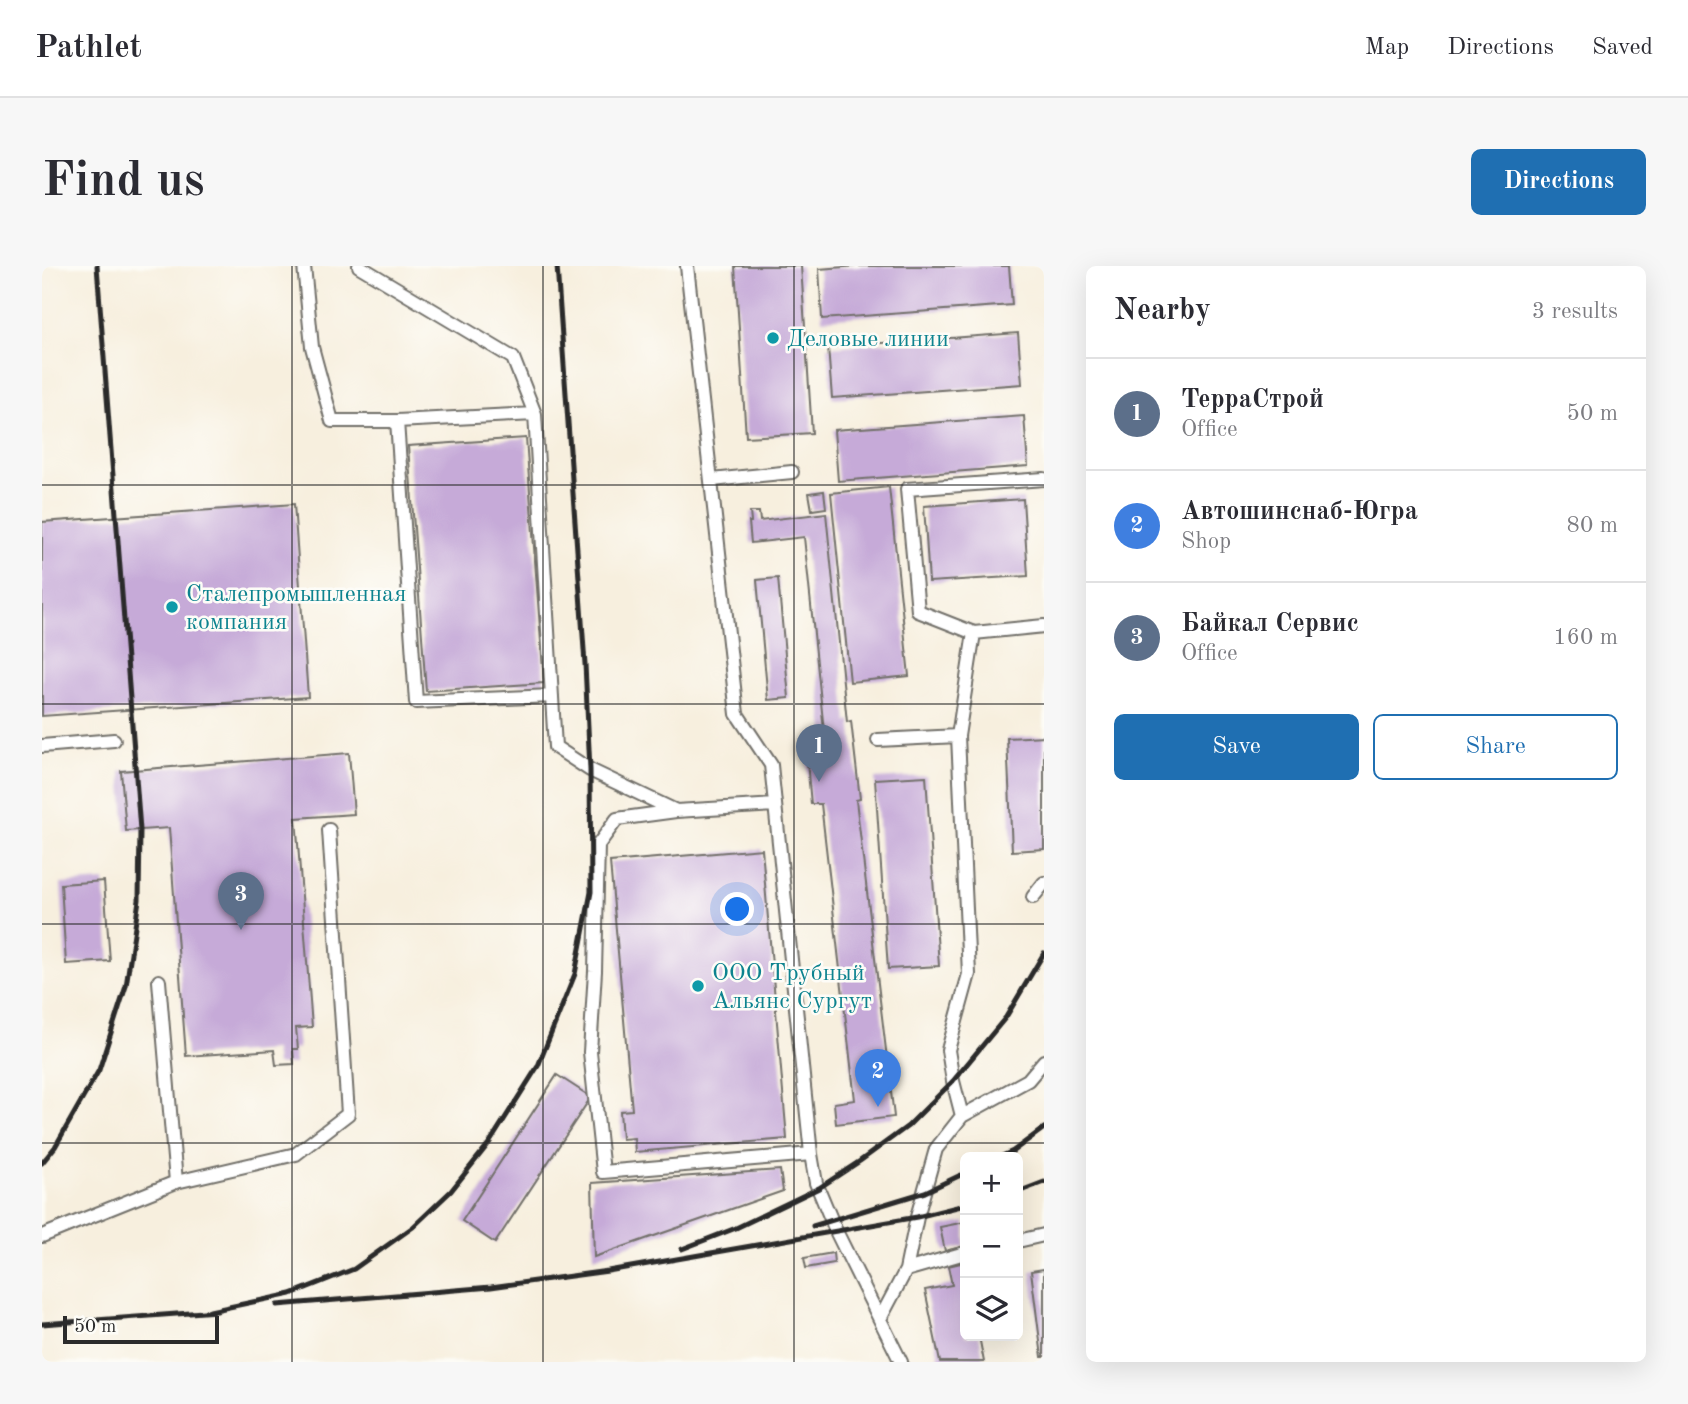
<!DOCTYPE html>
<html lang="en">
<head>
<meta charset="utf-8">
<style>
	:root { --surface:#fff; --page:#f7f7f7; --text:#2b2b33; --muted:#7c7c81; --line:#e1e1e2; --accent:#1f6fb2 }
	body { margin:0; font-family:"Old Standard TT",serif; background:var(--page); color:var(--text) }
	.controls { position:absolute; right:21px; bottom:21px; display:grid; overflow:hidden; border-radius:10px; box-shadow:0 7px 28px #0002 }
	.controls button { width:63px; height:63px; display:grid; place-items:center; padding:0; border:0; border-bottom:2px solid var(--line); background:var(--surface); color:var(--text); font:35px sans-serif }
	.scale { position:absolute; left:21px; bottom:18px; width:156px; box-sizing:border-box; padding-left:7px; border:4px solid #2b2b2b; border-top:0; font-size:19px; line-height:24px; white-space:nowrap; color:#2b2b2b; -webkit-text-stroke:5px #fdfcf7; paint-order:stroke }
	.you { position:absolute; left:696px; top:644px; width:24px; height:24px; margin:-18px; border:5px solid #fff; border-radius:50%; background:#1a73e8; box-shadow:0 0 0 10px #1a73e833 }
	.badge { display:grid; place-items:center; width:46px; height:46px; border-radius:50%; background:var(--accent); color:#fff; font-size:23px; font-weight:700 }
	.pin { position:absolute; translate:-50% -58px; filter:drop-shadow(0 2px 4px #0008) }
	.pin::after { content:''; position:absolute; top:37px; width:24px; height:21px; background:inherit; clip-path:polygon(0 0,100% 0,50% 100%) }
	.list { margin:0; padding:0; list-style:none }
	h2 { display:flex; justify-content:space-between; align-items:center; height:91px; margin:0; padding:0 28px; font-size:30px }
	h2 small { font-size:23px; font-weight:400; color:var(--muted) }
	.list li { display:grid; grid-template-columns:46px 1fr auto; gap:21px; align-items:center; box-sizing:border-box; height:112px; padding:0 28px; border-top:2px solid var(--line) }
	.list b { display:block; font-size:26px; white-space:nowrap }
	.list p { margin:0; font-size:23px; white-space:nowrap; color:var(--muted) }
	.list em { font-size:23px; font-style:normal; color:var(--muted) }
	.actions { display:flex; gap:14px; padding:21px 28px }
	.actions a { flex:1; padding:16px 0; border:2px solid var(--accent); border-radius:10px; text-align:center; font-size:24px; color:var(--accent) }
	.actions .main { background:var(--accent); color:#fff }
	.icon { flex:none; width:38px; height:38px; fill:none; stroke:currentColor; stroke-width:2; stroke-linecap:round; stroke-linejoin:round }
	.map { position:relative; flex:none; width:1002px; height:1096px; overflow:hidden; border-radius:10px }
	header { display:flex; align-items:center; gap:42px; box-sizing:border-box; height:98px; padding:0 35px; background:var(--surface); border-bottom:2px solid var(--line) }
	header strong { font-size:33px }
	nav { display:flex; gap:38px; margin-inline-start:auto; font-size:24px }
	.intro { display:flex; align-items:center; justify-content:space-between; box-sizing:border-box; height:168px; padding:0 42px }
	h1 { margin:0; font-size:49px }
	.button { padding:18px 32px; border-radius:10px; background:var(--accent); color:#fff; font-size:24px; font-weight:700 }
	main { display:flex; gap:42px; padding:0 42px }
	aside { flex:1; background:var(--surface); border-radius:10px; box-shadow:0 7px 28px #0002 }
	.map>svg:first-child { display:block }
	.building { fill:#c6aad8 }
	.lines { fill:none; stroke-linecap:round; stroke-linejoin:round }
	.lane-casing { stroke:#72706a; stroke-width:16 }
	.lane { stroke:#fff; stroke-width:12 }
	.rail { stroke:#2b2b2b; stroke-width:5 }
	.grid { fill:none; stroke:#2b2b2b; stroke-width:2; stroke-opacity:0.55 }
	.culture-dot { fill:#0f9aa8; stroke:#fdfcf7; stroke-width:2.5 }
	.labels { text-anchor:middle; stroke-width:5; stroke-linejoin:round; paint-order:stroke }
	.culture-label { font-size:24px; fill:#0d838f; stroke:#fdfcf7; text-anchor:start }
</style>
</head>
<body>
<header>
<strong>Pathlet</strong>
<nav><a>Map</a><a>Directions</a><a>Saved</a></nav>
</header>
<div class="intro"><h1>Find us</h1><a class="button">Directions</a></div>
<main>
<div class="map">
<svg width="1002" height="1096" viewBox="0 0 1002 1096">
	<rect width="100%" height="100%" fill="#fdfcf7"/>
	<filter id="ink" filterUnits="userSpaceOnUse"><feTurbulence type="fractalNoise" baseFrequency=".0143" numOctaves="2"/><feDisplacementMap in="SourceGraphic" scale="14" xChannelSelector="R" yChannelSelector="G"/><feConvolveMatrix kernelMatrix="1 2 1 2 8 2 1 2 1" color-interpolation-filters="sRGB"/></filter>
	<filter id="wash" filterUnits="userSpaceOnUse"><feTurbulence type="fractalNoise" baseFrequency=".00686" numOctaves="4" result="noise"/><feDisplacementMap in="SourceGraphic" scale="28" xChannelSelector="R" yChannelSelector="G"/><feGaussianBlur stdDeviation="1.57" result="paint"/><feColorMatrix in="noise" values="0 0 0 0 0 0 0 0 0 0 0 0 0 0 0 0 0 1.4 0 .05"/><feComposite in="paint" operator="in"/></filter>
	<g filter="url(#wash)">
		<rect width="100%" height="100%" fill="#f7efde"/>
		<g id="blocks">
			<path class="building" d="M 693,0 L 759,0 L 770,167 L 704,171 Z
				M 816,0 L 967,0 L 970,39 L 780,53 L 777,3 Z
				M 976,67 L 980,118 L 790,132 L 786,81 Z
				M 982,150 L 986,200 L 796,215 L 792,164 Z
				M 484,172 L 502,417 L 384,425 L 366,180 Z
				M 847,221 L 867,410 L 808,416 L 789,227 Z
				M 782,225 L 784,242 L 770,244 L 767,227 Z
				M 981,233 L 986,310 L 887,316 L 882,240 Z
				M 252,238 L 266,431 L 0,450 L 0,256 Z
				M 708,246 L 717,246 L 718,255 L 784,247 L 805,456 L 809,455 L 818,533 L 814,534 L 852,851 L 794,858 L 792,837 L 813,834 L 779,538 L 769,538 L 765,496 L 785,494 L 762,271 L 709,277 L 707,256 L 709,256 Z
				M 736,312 L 747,432 L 726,434 L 715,314 Z
				M 1002,470 L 1002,583 L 970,585 L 965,472 Z
				M 307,487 L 312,548 L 254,552 L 270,761 L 254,762 L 256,783 L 251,783 L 252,798 L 234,799 L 232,784 L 144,790 L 127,562 L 84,565 L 79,505 Z
				M 884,510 L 897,700 L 846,703 L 833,513 Z
				M 720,583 L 745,873 L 593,886 L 592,872 L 580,873 L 578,845 L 590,844 L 568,596 Z
				M 62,615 L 68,695 L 24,698 L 19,618 Z
				M 515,809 L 549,831 L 453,977 L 420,955 Z
				M 738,904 L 741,925 L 552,991 L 550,917 Z
				M 923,956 L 923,980 L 903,985 L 898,961 Z
				M 791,987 L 792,997 L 764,1002 L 762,992 Z
				M 923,996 L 923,1070 L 937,1070 L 942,1096 L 898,1096 L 883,1024 L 910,1019 L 906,1000 Z
				M 1002,1003 L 1002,1091 L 1000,1091 L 989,1005 Z"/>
		</g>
	</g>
	<g filter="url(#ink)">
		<use href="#blocks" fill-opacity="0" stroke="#72706a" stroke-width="2"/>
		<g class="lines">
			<defs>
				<path id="lane" d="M 262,0 L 270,81 L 290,155 L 355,155 L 493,148
					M 317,0 L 471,92 L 493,148 L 513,481 L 548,504 L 634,545
					M 645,0 L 695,448 L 729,499 L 769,888 L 774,917 L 794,965 L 859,1096
					M 355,155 L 374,436 L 510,430
					M 670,214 L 750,206
					M 932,367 L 876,345 L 865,223 L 1002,213
					M 836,474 L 916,470
					M 0,480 L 72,474
					M 733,539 L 634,545 L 575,553 L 556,579 L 553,705 L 548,786 L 561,906 L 769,888
					M 991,631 L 1002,617
					M 117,715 L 134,916
					M 920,850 L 911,815 L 906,784 L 927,708 L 916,470 L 932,367 L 1002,360
					M 0,970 L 134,916 L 254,888 L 306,848 L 287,564
					M 976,975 L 1002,969
					M 864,1004 L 923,987
					M 838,1053 L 864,1004 L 875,951 L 894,883 L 920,850 L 986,814 L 1002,795"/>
			</defs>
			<use href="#lane" class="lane-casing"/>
			<use href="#lane" class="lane"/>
			<path class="rail" d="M 958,891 L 971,885 L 1002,862
				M 0,897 L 13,881 L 57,804 L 84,720 L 97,634 L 98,564 L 55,0
				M 976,926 L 1002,916
				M 771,960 L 883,926 L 923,907
				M 640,983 L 694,962 L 777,922 L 818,895 L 866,860 L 911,815 L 964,751 L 1002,687
				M 235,1039 L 449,1021 L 566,1005 L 875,951 L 923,939
				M 168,1045 L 249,1028 L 312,1003 L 371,961 L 409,925 L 448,876 L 496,800 L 533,708 L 549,626 L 548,504 L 543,398 L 515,0
				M 0,1058 L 175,1045"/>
		</g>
	</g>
	<path class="grid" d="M 250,0 L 250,1096M 501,0 L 501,1096M 752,0 L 752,1096M 0,219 L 1002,219M 0,438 L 1002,438M 0,658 L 1002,658M 0,877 L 1002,877"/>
	<g class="culture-dot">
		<circle cx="731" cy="72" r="7"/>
		<circle cx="130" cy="341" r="7"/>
		<circle cx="656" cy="720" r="7"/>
	</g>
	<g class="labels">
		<g class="culture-label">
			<text x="745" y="80">Деловые линии</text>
			<text x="144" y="335">Сталепромышленная<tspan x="144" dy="28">компания</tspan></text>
			<text x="670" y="714">ООО Трубный<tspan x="670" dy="28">Альянс Сургут</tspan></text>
		</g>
	</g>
</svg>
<div class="controls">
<button>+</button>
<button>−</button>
<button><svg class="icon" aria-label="layers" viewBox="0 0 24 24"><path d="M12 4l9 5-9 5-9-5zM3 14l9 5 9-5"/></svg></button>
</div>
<div class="scale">50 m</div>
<div class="you"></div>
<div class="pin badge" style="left:777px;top:516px;background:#5c6f8a">1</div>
<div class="pin badge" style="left:836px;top:841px;background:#3f7fe0">2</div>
<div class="pin badge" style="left:199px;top:664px;background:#5c6f8a">3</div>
</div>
<aside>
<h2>Nearby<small>3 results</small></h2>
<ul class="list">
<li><span class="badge" style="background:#5c6f8a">1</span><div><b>ТерраСтрой</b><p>Office</p></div><em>50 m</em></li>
<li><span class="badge" style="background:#3f7fe0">2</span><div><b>Автошинснаб-Югра</b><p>Shop</p></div><em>80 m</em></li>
<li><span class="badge" style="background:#5c6f8a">3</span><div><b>Байкал Сервис</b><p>Office</p></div><em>160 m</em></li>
</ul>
<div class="actions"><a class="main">Save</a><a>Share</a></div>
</aside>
</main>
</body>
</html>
